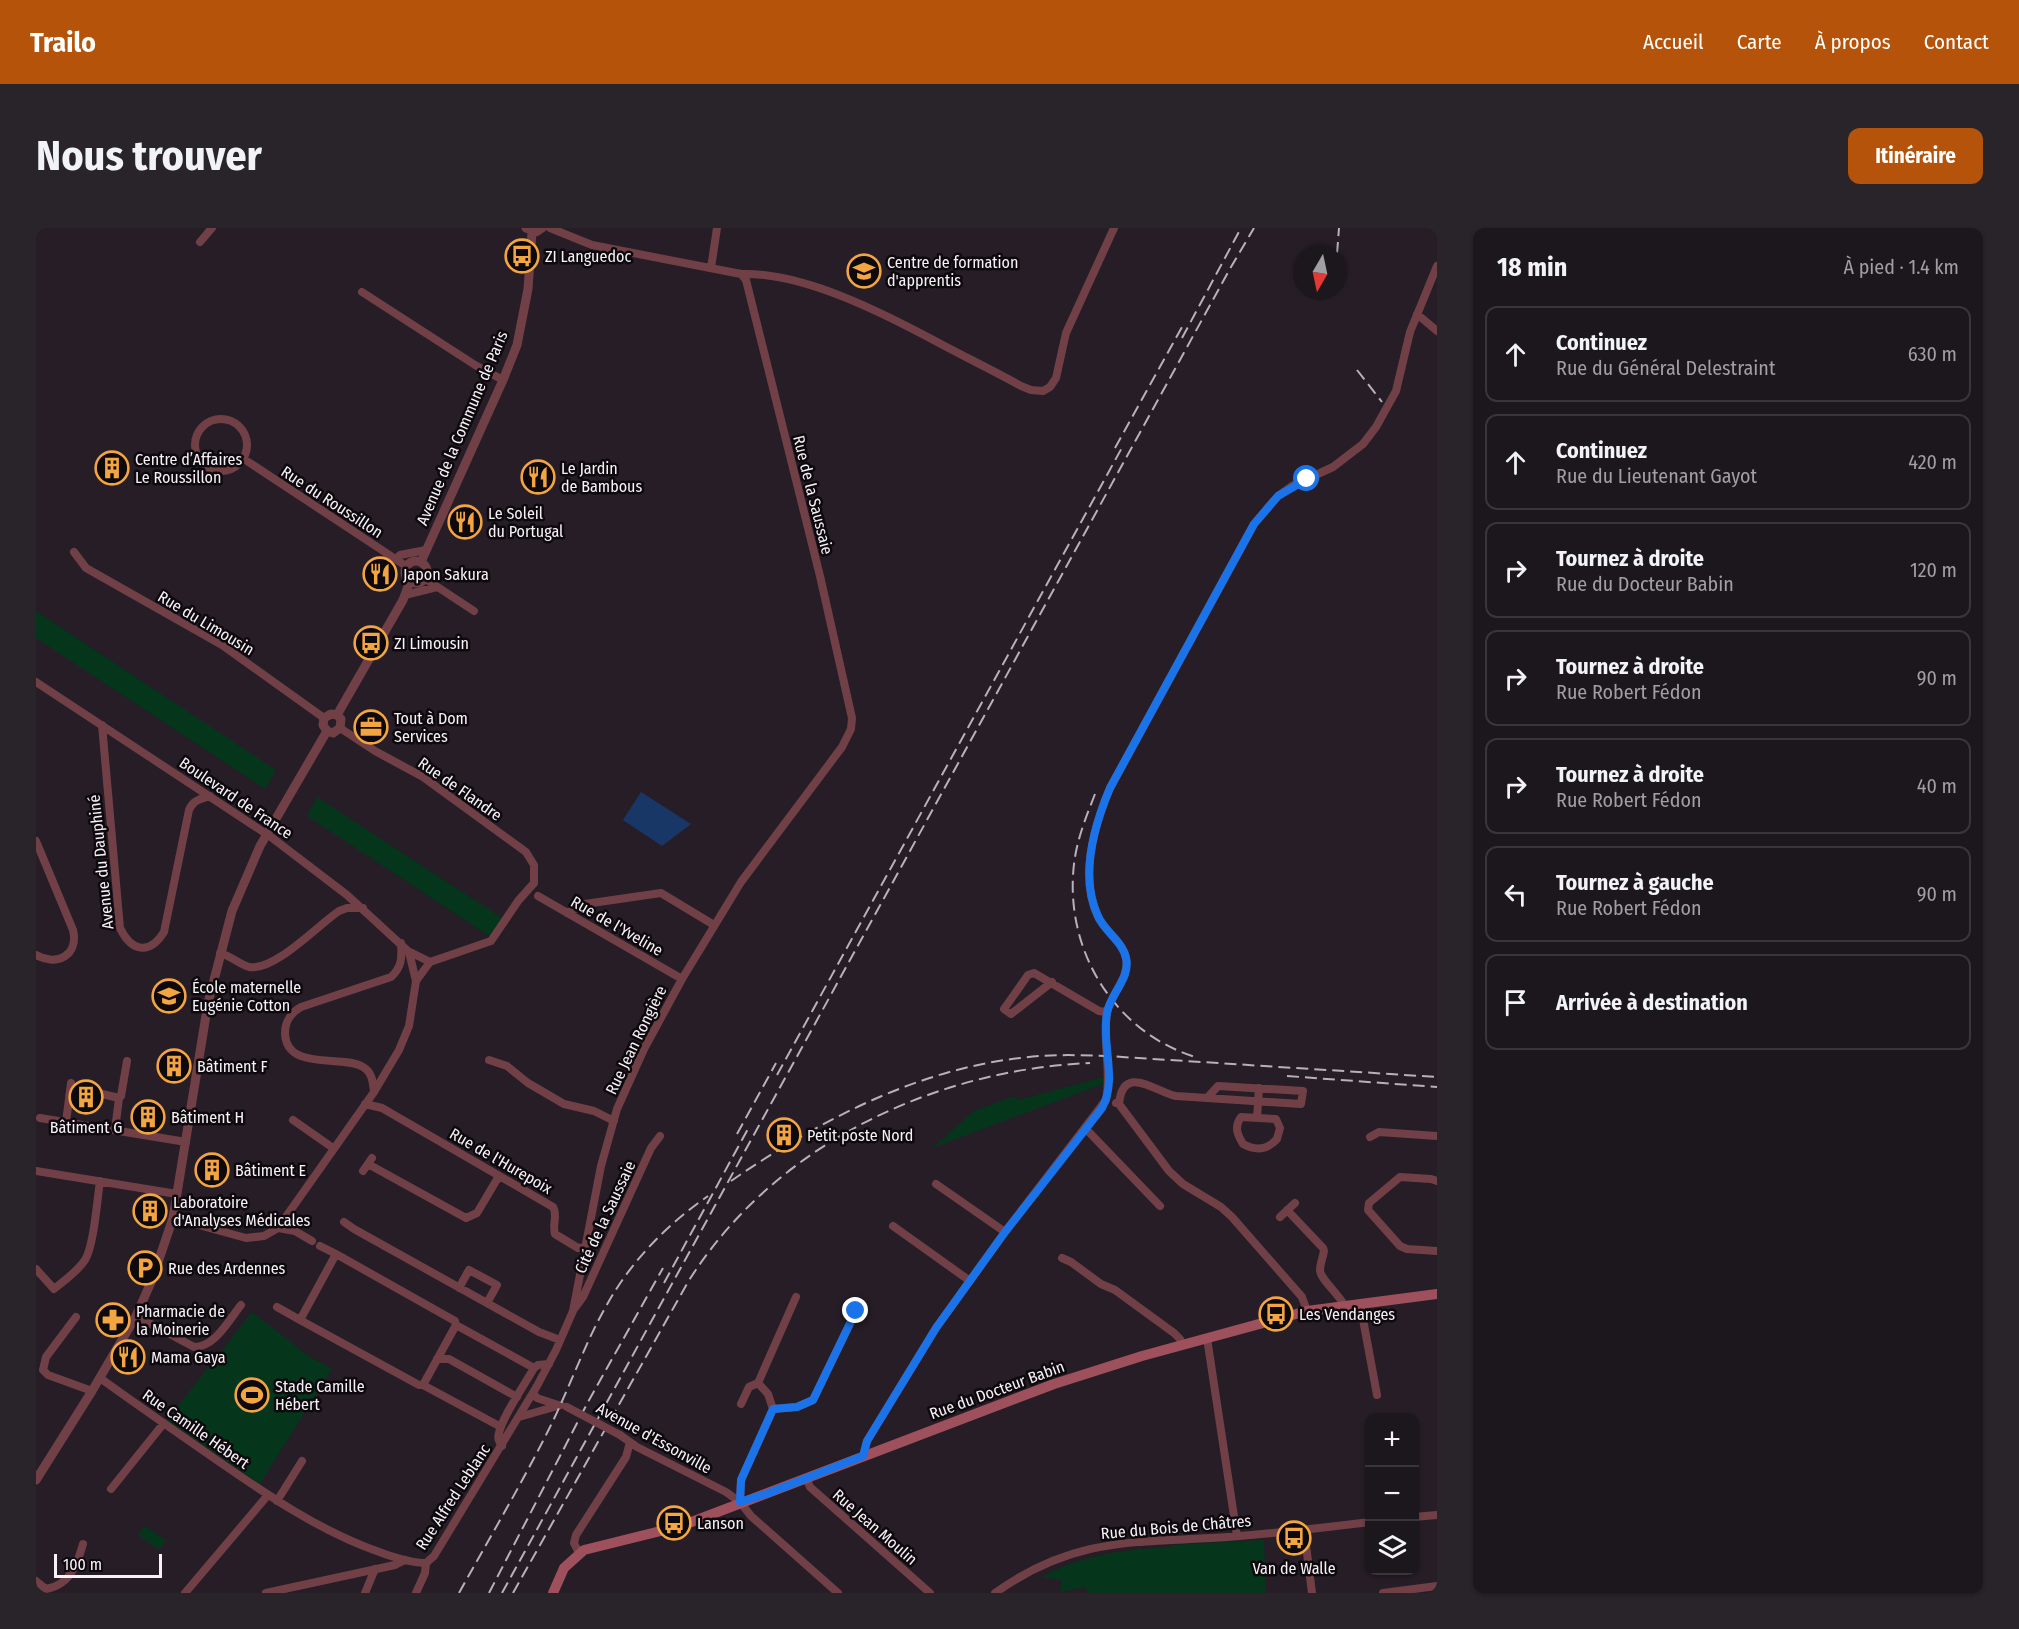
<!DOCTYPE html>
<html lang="fr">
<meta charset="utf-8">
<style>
:root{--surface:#1c161d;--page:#29232a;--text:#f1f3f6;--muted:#a09fa4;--line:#3a353b;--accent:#b45309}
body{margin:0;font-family:"Fira Sans Condensed",sans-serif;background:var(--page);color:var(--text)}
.controls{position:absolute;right:18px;bottom:18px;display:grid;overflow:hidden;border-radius:12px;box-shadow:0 2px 4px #0004}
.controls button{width:54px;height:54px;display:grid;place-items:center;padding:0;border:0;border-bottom:2px solid var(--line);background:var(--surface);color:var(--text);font:30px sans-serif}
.compass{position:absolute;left:1257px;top:18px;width:54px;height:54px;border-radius:50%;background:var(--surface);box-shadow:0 2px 4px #0004;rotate:189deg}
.scale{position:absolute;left:18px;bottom:15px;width:108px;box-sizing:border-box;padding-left:6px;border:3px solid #f7f1f8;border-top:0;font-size:16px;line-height:21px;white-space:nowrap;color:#f7f1f8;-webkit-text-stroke:4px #0d090d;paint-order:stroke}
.stop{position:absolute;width:18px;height:18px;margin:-14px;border:4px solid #1a73e8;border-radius:50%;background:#fff}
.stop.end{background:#1a73e8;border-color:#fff;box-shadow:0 2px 6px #0008}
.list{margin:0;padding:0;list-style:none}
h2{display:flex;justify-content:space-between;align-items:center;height:78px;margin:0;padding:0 24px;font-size:26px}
h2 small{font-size:20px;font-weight:400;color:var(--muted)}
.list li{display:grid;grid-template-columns:39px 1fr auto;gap:18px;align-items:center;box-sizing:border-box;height:96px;margin:0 12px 12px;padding:0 12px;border:2px solid var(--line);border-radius:12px}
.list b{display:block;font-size:22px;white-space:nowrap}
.list p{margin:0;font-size:20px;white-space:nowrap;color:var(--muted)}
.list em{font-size:20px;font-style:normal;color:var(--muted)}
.icon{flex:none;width:33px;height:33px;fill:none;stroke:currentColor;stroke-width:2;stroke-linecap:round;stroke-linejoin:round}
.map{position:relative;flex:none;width:1401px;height:1365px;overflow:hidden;border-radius:12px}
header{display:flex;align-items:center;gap:36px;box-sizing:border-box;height:84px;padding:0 30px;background:var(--accent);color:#fff}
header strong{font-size:28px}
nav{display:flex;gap:33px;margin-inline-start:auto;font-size:21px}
.intro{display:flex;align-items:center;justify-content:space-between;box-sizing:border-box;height:144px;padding:0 36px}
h1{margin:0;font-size:42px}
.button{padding:15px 27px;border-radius:12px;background:var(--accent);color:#fff;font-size:21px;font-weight:700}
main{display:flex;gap:36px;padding:0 36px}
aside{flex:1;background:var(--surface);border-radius:12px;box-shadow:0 2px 4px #0004}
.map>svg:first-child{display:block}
</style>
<header>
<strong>Trailo</strong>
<nav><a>Accueil</a><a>Carte</a><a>À propos</a><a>Contact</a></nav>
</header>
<div class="intro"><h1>Nous trouver</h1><a class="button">Itinéraire</a></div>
<main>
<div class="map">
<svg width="1401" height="1365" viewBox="0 0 1401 1365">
<rect width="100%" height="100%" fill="#261d27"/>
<path fill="#05361c" d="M0 383 240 542 229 561 0 410Z
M281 569 466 690 453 708 271 588Z
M1069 849 1070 855 896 920 938 883 979 868 982 872Z
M216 1084 274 1129 296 1141 224 1256 131 1192Z
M109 1298 130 1312 123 1322 102 1307Z
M1228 1312 1230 1365H1051L1050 1359 1024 1364 1026 1352 1005 1349C1049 1326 1085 1322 1134 1319L1136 1317Z"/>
<path fill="#183767" d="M605 564 655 596 626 618 587 592Z"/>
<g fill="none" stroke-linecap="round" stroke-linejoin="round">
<path stroke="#714047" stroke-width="8" d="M514 0 556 17 705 46C768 44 849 86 903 115 931 130 958 143 985 158L995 162 1007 163 1014 159 1020 150 1030 105 1078 0
M164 14 176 0
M675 40 681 0
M326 64 439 137 467 152
M1381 86 1401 103
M159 217a26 26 0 1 1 52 0a26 26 0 1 1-52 0Z
M208 231 370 338
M38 324 50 340 186 417 288 490
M360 331 364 327 390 322
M388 350 438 383
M369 367 401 359
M0 454 235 609 311 667 373 724 380 753 373 798 363 822 338 864 242 1000 228 1008 210 1010 137 990
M66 497 84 700C95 723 113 728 128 704L153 582C157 572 165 571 174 568
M304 500 339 523 387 549 490 624 498 637V655L482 673 455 713 394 734 380 753
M0 613 37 702C43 727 21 739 0 727
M502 668 646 751
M531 685 549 676 625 665 678 697
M374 724 394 734
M184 725C195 728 203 736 213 739 238 744 282 697 303 683L311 680H327
M1016 754 975 786 968 781 992 747 998 745 1063 783 1071 784
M453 832 471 838 492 855 528 876 558 883 578 893
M338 864C337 854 336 844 327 839 307 826 250 844 249 805 249 793 256 784 265 779L355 749C366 739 366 730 365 715
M66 866 83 870
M1080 875 1083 876 1133 943 1147 956 1185 979 1196 989 1266 1069 1271 1083
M329 876 346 880 517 979C522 987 516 996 519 1006L542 1020 549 1019
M1083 876C1087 834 1121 865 1140 868L1265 876 1267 863 1182 858 1172 869
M1205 889 1240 891 1244 900 1241 911C1231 922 1220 923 1207 916 1201 906 1198 899 1205 889Z
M4 890 150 914
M1221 890 1223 860
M257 892 297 920
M30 894 35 855
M1050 901 1124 978
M79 902 83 870 85 868 91 833
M1334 909 1343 904 1401 908
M332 936 430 990 441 985 463 948
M0 943 141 966
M327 943 336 930
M1401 953 1395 951 1364 949 1333 975 1332 982 1364 1018 1371 1021 1401 1023
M900 956 969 1004
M1251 982 1287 1020 1288 1023C1287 1029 1284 1036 1284 1042 1284 1051 1303 1066 1308 1077
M1244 989 1259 975
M308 994 318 1001 503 1104 524 1112
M857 998 934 1053
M242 1000 259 1003 276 1013
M284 1018 300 1026
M1026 1030 1035 1034 1065 1056 1079 1062 1138 1105 1144 1111 1147 1117
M0 1041 18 1061C29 1052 41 1044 49 1032 58 1017 61 973 64 953
M423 1060 433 1042 461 1057 451 1075
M1324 1075 1341 1167
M241 1079 264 1092
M539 1080 547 1069 615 920 624 908
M100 1088 158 1119C179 1119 193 1092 205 1077
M40 1089 10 1129 7 1142 12 1147 56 1163
M420 1097 387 1157H383L264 1092 300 1026 419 1093 420 1097 498 1140
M1171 1110 1201 1308
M401 1131H413L481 1169
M64 1150C100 1176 136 1201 172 1226 227 1264 282 1303 346 1325 360 1330 375 1335 390 1335
M387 1157 465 1199
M497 1165 501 1170 522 1177
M705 1176 713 1159 722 1155
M737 1181 761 1179 777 1172 820 1083
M483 1189 525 1177
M584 1207 601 1219 690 1264 704 1274 715 1288 802 1365
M466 1218C463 1214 461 1210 463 1205 466 1189 489 1156 498 1140L502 1137 513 1136
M827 1229 831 1213 900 1100 969 1004 1070 872C1076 844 1066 812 1071 785 1074 767 1094 750 1090 730 1087 714 1069 703 1062 689 1043 649 1058 598 1074 560L1218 296 1242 268 1256 258 1297 239 1327 216 1340 199 1360 163 1374 104 1401 38
M770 1250 774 1259 894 1365
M75 1261 128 1195
M241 1273 266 1233
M704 1274 705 1252 737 1181 732 1166 722 1155 760 1069
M1378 1289 1401 1287
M1268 1301 1276 1365
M543 1325 538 1315 540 1307 590 1229 594 1214
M0 1353 10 1361C34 1357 41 1337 47 1316
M149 1365 232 1267
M230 1365 359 1337 369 1332
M329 1365 339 1341
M380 1365 389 1345 390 1335 398 1328 501 1158 520 1122 537 1083 565 938 581 881 608 821 646 751 705 654 806 519 815 501 816 490 784 348 710 52 705 46
M959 1365C1039 1308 1099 1315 1192 1309 1239 1305 1286 1300 1334 1294
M1347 1365 1401 1358"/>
<path stroke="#714047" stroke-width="9" d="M490 0 500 4 506 0
M369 344a11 11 0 1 1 22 0a11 11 0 1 1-22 0Z
M385 334 467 152 481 117 492 61 496 4
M301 487 367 372 374 353
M291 503 297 505 304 500 305 491 301 487
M291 503 287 497 288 490 295 486 301 487
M0 1252 56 1163 100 1088 116 1052 137 990 172 775 196 683 224 618 291 503"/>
<path stroke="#9e505c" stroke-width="10" d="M517 1365 528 1340 548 1322 645 1298 1018 1156 1106 1128 1271 1083 1401 1066"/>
<path stroke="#b8b1b9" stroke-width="2" stroke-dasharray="12 6" stroke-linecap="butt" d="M1301 26 1303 0
M1146 110 1205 0
M1321 142 1346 174
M1079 220 1146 99
M1059 566C1050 589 1041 611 1038 636 1028 721 1077 803 1159 829
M741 847 1088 216
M1251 848 1401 859
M701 906 740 835
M695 953C781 894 879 842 984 830 1013 826 1042 827 1071 828L1401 849
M628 1055 713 899
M423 1365C453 1311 485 1257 513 1201 534 1159 549 1114 573 1073 598 1030 632 996 672 968
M453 1365 552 1174 627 1040
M466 1365 1195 39 1218 0
M477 1365 652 1054C737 918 896 842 1054 835"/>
<path stroke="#714047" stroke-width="8" d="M531 1179 584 1207"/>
</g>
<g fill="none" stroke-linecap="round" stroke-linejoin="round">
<path stroke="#1a73e8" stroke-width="8" d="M820 1083 777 1172 761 1179 737 1181 705 1252 704 1274 730 1266 827 1228 831 1213 900 1100 969 1004 1066 880C1082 851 1065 816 1071 785 1074 766 1095 750 1090 730 1087 714 1068 703 1062 688 1043 648 1058 598 1074 560L1218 296 1242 268 1271 251"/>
</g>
<defs>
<g id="bus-ring" transform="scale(1.725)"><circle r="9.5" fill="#0d090d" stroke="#f2a541" stroke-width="1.5"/><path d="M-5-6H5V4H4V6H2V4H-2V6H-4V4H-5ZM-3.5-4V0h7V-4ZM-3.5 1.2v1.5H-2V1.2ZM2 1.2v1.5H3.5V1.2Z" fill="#f2a541"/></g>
<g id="school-ring" transform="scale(1.725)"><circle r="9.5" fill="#0d090d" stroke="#f2a541" stroke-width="1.5"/><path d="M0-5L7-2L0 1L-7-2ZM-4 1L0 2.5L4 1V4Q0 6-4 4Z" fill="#f2a541"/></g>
<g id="building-ring" transform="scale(1.725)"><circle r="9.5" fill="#0d090d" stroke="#f2a541" stroke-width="1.5"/><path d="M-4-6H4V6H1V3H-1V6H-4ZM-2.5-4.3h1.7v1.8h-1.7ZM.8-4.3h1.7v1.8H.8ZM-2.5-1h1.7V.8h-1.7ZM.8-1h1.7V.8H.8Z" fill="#f2a541"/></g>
<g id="restaurant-ring" transform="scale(1.725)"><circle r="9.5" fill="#0d090d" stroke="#f2a541" stroke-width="1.5"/><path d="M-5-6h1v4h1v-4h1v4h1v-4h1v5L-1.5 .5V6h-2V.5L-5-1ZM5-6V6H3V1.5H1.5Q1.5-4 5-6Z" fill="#f2a541"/></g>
<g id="office-ring" transform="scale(1.725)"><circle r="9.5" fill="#0d090d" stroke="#f2a541" stroke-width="1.5"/><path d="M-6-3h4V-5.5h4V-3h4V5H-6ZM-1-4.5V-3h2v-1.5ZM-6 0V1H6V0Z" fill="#f2a541"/></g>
<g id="parking-ring" transform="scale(1.725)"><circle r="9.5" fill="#0d090d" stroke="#f2a541" stroke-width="1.5"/><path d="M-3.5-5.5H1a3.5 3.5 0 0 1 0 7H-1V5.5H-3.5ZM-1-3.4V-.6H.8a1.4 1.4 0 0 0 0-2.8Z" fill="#f2a541"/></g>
<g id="pharmacy-ring" transform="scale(1.725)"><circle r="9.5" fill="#0d090d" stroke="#f2a541" stroke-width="1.5"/><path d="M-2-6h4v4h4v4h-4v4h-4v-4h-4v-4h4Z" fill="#f2a541"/></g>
<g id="stadium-ring" transform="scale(1.725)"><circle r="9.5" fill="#0d090d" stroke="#f2a541" stroke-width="1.5"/><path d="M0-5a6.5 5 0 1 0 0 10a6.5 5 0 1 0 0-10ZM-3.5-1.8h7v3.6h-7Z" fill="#f2a541"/></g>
</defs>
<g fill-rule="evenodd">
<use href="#bus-ring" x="486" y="28"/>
<use href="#school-ring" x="828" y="43"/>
<use href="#building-ring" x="76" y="240"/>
<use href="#restaurant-ring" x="502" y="249"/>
<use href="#restaurant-ring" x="429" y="294"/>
<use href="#restaurant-ring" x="344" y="346"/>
<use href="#bus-ring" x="335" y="415"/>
<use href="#office-ring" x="335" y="499"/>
<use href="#school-ring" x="133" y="768"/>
<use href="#building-ring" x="138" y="838"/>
<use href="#building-ring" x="50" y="869"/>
<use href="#building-ring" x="112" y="889"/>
<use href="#building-ring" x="748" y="907"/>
<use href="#building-ring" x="176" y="942"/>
<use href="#building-ring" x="114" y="983"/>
<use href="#parking-ring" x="109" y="1040"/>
<use href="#bus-ring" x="1240" y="1086"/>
<use href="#pharmacy-ring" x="77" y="1092"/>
<use href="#restaurant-ring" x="92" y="1129"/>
<use href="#stadium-ring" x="216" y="1167"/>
<use href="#bus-ring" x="638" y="1295"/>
<use href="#bus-ring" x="1258" y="1310"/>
</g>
<g text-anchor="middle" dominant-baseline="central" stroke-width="5" stroke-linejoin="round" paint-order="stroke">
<g font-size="16" fill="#f7f1f8" stroke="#0d090d" text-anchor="start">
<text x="509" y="28">ZI Languedoc</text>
<text x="851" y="34">Centre de formation<tspan x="851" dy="18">d'apprentis</tspan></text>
<text x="99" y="231">Centre d’Affaires<tspan x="99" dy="18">Le Roussillon</tspan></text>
<text x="525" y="240">Le Jardin<tspan x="525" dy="18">de Bambous</tspan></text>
<text x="452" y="285">Le Soleil<tspan x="452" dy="18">du Portugal</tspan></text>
<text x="367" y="346">Japon Sakura</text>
<text x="358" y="415">ZI Limousin</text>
<text x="358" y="490">Tout à Dom<tspan x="358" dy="18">Services</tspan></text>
<text x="156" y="759">École maternelle<tspan x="156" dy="18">Eugénie Cotton</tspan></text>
<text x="161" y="838">Bâtiment F</text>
<text x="135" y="889">Bâtiment H</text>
<text x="50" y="899" text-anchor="middle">Bâtiment G</text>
<text x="771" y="907">Petit poste Nord</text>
<text x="199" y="942">Bâtiment E</text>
<text x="137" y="974">Laboratoire<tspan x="137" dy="18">d'Analyses Médicales</tspan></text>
<text x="132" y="1040">Rue des Ardennes</text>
<text x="100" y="1083">Pharmacie de<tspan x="100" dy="18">la Moinerie</tspan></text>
<text x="1263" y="1086">Les Vendanges</text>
<text x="115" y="1129">Mama Gaya</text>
<text x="239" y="1158">Stade Camille<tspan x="239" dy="18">Hébert</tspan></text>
<text x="661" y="1295">Lanson</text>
<text x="1258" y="1340" text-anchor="middle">Van de Walle</text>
</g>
<g font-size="16" fill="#f7f1f8" stroke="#0d090d">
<text transform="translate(426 200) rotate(-67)">Avenue de la Commune de Paris</text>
<text transform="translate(777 267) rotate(76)">Rue de la Saussaie</text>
<text transform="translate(296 274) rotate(33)">Rue du Roussillon</text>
<text transform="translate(170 395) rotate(31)">Rue du Limousin</text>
<text transform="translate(424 561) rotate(35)">Rue de Flandre</text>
<text transform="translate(200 570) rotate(34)">Boulevard de France</text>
<text transform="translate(65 634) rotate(-96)">Avenue du Dauphiné</text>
<text transform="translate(581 698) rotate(30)">Rue de l'Yveline</text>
<text transform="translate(600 812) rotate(-64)">Rue Jean Rongière</text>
<text transform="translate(465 933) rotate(30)">Rue de l'Hurepoix</text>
<text transform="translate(569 989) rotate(-65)">Cité de la Saussaie</text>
<text transform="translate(961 1162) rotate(-20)">Rue du Docteur Babin</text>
<text transform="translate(160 1201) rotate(35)">Rue Camille Hébert</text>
<text transform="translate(618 1210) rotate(29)">Avenue d'Essonville</text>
<text transform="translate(417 1269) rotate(-57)">Rue Alfred Leblanc</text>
<text transform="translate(839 1299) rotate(41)">Rue Jean Moulin</text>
<text transform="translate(1140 1299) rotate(-5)">Rue du Bois de Châtres</text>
</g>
</g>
</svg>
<div class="controls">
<button>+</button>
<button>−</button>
<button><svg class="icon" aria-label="layers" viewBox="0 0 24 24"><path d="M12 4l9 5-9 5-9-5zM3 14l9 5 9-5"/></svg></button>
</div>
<svg class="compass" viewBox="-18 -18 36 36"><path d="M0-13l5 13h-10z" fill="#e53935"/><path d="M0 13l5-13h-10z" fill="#a09fa4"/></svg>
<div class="scale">100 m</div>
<div class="stop" style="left:1271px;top:251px"></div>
<div class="stop end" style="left:820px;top:1083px"></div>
</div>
<aside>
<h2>18 min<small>À pied · 1.4 km</small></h2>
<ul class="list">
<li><svg class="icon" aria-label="ahead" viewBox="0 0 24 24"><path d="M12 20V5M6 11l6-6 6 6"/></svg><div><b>Continuez</b><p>Rue du Général Delestraint</p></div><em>630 m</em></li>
<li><svg class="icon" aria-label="ahead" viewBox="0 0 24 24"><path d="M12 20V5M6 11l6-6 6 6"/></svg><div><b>Continuez</b><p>Rue du Lieutenant Gayot</p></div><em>420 m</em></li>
<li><svg class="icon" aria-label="right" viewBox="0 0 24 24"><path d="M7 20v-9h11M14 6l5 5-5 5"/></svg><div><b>Tournez à droite</b><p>Rue du Docteur Babin</p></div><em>120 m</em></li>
<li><svg class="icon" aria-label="right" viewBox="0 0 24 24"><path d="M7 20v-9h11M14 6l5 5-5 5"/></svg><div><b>Tournez à droite</b><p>Rue Robert Fédon</p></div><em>90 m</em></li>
<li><svg class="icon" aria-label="right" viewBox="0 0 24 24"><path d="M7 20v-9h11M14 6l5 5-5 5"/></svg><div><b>Tournez à droite</b><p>Rue Robert Fédon</p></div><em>40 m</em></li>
<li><svg class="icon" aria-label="left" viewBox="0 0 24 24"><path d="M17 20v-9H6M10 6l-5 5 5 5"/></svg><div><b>Tournez à gauche</b><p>Rue Robert Fédon</p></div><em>90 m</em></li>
<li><svg class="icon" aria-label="arrive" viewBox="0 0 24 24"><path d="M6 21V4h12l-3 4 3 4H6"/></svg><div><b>Arrivée à destination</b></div></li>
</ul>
</aside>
</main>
